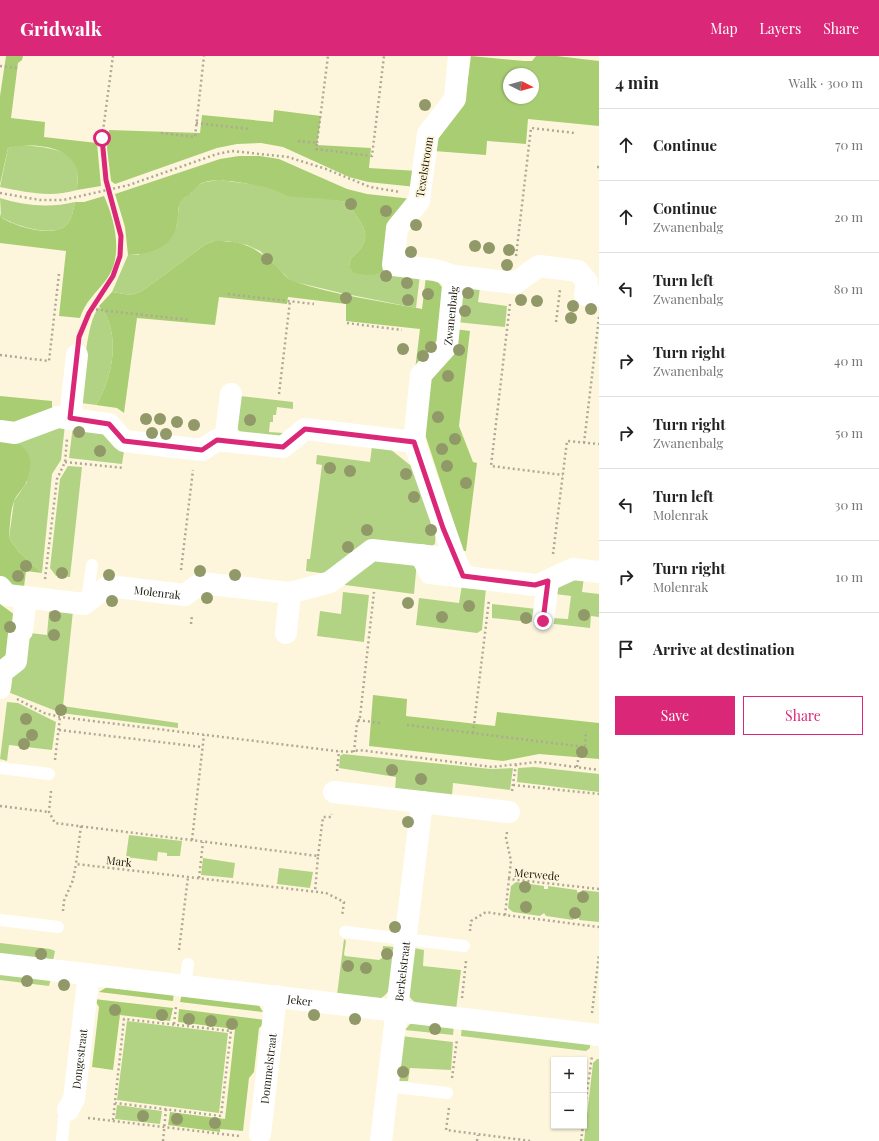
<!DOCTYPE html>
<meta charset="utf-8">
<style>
:root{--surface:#fff;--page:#f6f6f6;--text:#222;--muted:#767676;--line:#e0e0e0;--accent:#db2777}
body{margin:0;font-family:"Playfair Display",serif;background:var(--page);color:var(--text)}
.controls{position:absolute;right:12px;bottom:12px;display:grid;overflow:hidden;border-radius:0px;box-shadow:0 1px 3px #0004}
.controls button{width:36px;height:36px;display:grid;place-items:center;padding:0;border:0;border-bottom:1px solid var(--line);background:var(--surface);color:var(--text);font:20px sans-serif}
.compass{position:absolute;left:503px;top:12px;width:36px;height:36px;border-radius:50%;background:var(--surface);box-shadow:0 1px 3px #0004;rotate:96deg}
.stop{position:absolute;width:12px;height:12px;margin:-9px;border:3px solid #db2777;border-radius:50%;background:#fff}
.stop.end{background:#db2777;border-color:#fff;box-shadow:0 1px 4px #0008}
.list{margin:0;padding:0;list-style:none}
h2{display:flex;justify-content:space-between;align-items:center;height:52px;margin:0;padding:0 16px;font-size:17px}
h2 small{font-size:13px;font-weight:400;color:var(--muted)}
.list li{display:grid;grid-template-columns:26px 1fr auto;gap:12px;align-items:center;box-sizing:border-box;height:72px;padding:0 16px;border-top:1px solid var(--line)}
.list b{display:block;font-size:15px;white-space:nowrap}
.list p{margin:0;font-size:13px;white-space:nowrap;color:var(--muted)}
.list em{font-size:13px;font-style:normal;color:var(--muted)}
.actions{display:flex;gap:8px;padding:12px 16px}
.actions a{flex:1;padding:9px 0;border:1px solid var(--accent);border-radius:0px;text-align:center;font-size:14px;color:var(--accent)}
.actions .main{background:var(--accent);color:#fff}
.icon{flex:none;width:22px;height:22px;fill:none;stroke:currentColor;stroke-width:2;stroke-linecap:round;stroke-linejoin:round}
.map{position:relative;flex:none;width:599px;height:1085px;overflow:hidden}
header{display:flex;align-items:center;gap:24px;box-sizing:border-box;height:56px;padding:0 20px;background:var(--accent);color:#fff}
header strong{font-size:19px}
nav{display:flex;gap:22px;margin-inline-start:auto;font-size:14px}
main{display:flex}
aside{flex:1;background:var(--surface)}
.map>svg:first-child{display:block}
</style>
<header>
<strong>Gridwalk</strong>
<nav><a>Map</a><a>Layers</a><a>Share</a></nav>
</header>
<main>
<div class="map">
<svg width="599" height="1085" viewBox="0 0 599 1085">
<rect width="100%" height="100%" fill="#fef6dc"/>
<path fill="#b2d384" d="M21 89C39 91 75 91 78 115 78 121 77 128 77 134 50 142 26 136 0 131L8 92Z
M219 124 258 129 277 134 286 139 320 141 346 146C361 167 378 180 351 202L349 210 420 219 416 252 341 237 291 225 260 195 247 189 227 185H215L206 188 142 235 131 239 112 236 128 199H138L172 179 177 169 179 147 182 143 191 137 196 130 205 126Z
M0 142C25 150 50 152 75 146 73 155 72 165 64 171 50 181 13 169 1 161Z
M468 231 480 232 478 246 507 250 505 271 456 266 460 236Z
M99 251C103 255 108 261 109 267 118 293 110 326 96 349L81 347C84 323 85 268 99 251Z
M240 340 293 346V353L277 351 276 359H273V366H270L269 376 284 377 279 383 243 380 237 372Z
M65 369 61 404 52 418 42 517 18 495 9 482 14 445 27 426 14 384Z
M73 370 98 373 115 392 124 395 122 408 69 402Z
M372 390 390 393 415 413 436 474 435 488 427 493 368 486 328 518 306 515 307 503H310L322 409 316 408 317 399 370 406Z
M68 410 82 411 70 521 56 520 50 512 60 423Z
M380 500 417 505 414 538 345 529V525Z
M584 521 582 536 599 538V561L591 560 590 572 546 567 552 562 568 563 571 540 555 538 556 529Z
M462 529 486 532 482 574 477 577 416 569 419 542 459 547Z
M343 536 369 539 364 586 317 580 320 555 341 558Z
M492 548 537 553 541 567 492 562Z
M54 553 73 555 63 650 178 667V672L61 657 8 636 10 619 30 577 47 579 49 556Z
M7 646 18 647 56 666 52 694 9 689 7 705 0 703Z
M343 698 491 713 513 712 510 734 453 727 452 740 395 734 396 721 339 712 340 700Z
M534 711 599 718V736L517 726 518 712Z
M129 779 182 785 180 800H167V797L158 796 157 805 126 801Z
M203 802 235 807 233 822 201 819Z
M279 812 313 816 310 832 277 828Z
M516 826 544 830V833H548V830L577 834V836L582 837V834L599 836V866L579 864V861H574L573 864 546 860 544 857 540 860 513 856 508 852 511 830Z
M344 883 346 885 344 898 345 900 379 904 382 902 383 890 396 891C394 908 397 942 374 944 363 946 348 941 337 939Z
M0 887 50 893 55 895 53 905 0 898Z
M414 892 424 894 423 910 461 914 456 954C399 949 404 945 414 892Z
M0 915 51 922 49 930 0 924Z
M127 965 228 977 219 1057 117 1044Z
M419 965 454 969 453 979 405 974 410 968Z
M462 970 590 986V992L586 995 461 980Z
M401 980 453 986 451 1014 410 1012 408 1025H397Z
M597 1003H599V1085H584L593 1007Z
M117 1049 162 1055 160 1068 115 1063Z"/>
<path fill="#a9cd73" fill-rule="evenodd" d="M6 0H23L22 4 18 7 11 62 45 66 44 81 97 87 101 130 77 134C77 128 79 118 77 113 68 88 29 87 8 92L0 128V40Z
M471 0 524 5H532L536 0H557L599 5V70L528 63 526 88 487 85 486 99 434 95 436 80 465 45ZM509 18H533V42H509Z
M274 54 321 60 317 89 371 92 369 112 418 115 416 131 368 126 349 121 283 91 261 87 237 88 217 92 115 128 111 125 107 92 109 74 200 77 202 59 273 66Z
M239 100H260L279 103 347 133 367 138 412 143 385 214C375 221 366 219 354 217L349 210 351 202C378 180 361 167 346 146 326 142 307 142 288 140 283 139 279 135 274 134 259 129 220 121 205 126 198 128 196 132 191 137 188 141 182 141 180 147 177 153 179 161 177 168 172 193 150 198 128 199L125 171 115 138 220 103Z
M104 140C115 164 124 201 106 224 96 237 85 246 80 262L59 260 66 195 0 187V157L1 161C13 170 50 181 64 171 72 165 73 155 75 146H84Z
M215 185C245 185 255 191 277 211 282 216 287 223 293 225 335 239 379 245 422 253L426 220 434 221 445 235 439 289 415 314 420 273 346 265V248L288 241 287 248 219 241 215 269 137 262 124 357 117 352 96 349C110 326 118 293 109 267 108 261 103 255 99 250L112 236 131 239 142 235 206 188Z
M455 273 470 275 459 370 473 406 477 407 466 495H463L422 369 427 324Z
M0 340 52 345V352L20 366H0Z
M0 383C26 386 36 398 27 424 25 432 17 437 14 445 10 456 10 470 9 482L18 495 42 517 26 515 24 531 14 530 0 520Z
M0 548 15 559 10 600 0 607Z
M373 639 407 643 406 660 495 670 497 656 599 667V703L539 698 503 705 369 690Z
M107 931 174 936 173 945 99 936Z
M182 937 258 948 263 956 180 946Z
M94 943 173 952 170 965 120 959 113 1014 92 1011 99 951Z
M179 953 265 964 264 968 259 972 254 1016 249 1022 243 1075 220 1073V1076L168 1069 170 1056 225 1063 235 973 178 966Z"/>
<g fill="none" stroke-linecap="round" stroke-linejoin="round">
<path stroke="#afa994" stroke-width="2.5" stroke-dasharray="2 3" stroke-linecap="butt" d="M0 10 17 12
M196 67 249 73
M161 77 195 81 204 0
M298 85 317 87 316 93 372 100 384 0
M317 87 328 0
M597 111H599
M0 137 40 144H63L129 129 217 98 232 95 288 101 326 113 370 131 400 136
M516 200 531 72 575 77
M228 238 314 248
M510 248 491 410 563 419
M91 253 189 264
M556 266 560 234
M347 267 402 274
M80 278C89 250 113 230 120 202 126 176 112 150 106 124 103 110 103 96 102 82L113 0
M0 299 49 305 59 218
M279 338 290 245
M584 387 599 261
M65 406 124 412
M553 498 567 385 599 388
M181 514 193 414
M45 523 57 423 65 406 67 383
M191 568 192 559
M17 643 44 657 60 661 336 695 350 696 359 694 492 711 537 706 599 714
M358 664 380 667
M407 669 585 691 586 675
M59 674 202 691
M473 677 489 544
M354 696 357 667 360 661 374 536
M55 704 60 661
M577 711 580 691
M337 715 339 695
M513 729 599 738
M51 735 49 756 55 767 318 800 315 836
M512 735 516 708
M0 750 49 756
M81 770 76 808 326 837 344 846 342 860
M507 776 506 782 511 805 509 823
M192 784 204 679
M318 800 323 761H331L332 758
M199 822 203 786
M599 833 509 823 505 859 599 871
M63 855 64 845 73 824 76 808
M470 875 471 865 486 856 505 859
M179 894 188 821
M462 942 466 905
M592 957 599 898
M174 968 176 951
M452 1022 457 983
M449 1052 446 1074 531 1085
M584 1058 592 1000
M88 1062 239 1080
M113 1064 124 963 231 975 221 1060 115 1047
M163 1085 166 1053
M477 1085 478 1079
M581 1085 583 1070"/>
<path stroke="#fff" stroke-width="12" d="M87 546 92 509
M0 712 49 718
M0 864 58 871
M345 876 464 890
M185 930 188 908
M387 1030 447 1037
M62 1085 64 1062 68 1054"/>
<g stroke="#fff" stroke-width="22">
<path d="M459 0 455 43 428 78 419 145 397 172 393 209 435 214 454 220 515 227 539 210 578 215 587 226 585 239 599 240"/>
<path id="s1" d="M70 363 109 368 124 385 202 394 217 384 283 391 305 373 414 386 421 319 447 290 454 220"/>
<path d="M0 375 15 377 58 361 70 363 77 299"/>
<path d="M225 385 231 338"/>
<path d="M414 386 455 503"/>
<path d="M421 499 430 517 535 529H538L573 513 599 516"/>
<path id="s2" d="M0 531 7 539 84 548 108 530 185 539 201 527 290 537 330 526 372 494 455 503 463 520"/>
<path d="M543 565 548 525"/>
<path d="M286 577 290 537"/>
<path d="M0 632 2 616 16 605 19 578 22 575 26 542"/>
<path d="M334 736 509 756"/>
<path id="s3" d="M0 908 599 979"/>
<path id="s4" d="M68 1054 74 1043 89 918"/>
<path id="s5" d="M260 1078 276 940"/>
<path id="s6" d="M381 1085 422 746"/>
</g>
</g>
<g fill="#919969">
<circle cx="425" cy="49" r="6"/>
<circle cx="351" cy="148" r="6"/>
<circle cx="386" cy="155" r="6"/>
<circle cx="416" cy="169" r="6"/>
<circle cx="475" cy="190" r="6"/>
<circle cx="489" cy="192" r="6"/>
<circle cx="509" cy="194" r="6"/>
<circle cx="411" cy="196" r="6"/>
<circle cx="267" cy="203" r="6"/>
<circle cx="507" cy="209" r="6"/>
<circle cx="386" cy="220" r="6"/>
<circle cx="407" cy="227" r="6"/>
<circle cx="468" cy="237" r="6"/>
<circle cx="428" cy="238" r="6"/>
<circle cx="346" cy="242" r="6"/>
<circle cx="408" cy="244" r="6"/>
<circle cx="521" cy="244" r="6"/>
<circle cx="537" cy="245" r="6"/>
<circle cx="573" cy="250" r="6"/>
<circle cx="591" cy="253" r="6"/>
<circle cx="465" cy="255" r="6"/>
<circle cx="571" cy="262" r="6"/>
<circle cx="431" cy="291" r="6"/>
<circle cx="403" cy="293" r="6"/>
<circle cx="459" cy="294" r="6"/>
<circle cx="423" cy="300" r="6"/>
<circle cx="448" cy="320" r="6"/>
<circle cx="438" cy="361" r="6"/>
<circle cx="146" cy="363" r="6"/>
<circle cx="160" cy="363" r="6"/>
<circle cx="250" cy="364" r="6"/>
<circle cx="177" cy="366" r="6"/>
<circle cx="194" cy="369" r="6"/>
<circle cx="79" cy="376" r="6"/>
<circle cx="152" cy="377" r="6"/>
<circle cx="166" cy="378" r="6"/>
<circle cx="455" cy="383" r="6"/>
<circle cx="442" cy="393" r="6"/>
<circle cx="100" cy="395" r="6"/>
<circle cx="447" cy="410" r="6"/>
<circle cx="330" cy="412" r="6"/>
<circle cx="350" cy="415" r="6"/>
<circle cx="406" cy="418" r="6"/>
<circle cx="466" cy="427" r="6"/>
<circle cx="414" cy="441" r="6"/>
<circle cx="367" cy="474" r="6"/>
<circle cx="431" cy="474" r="6"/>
<circle cx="348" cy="491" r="6"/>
<circle cx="26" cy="510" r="6"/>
<circle cx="200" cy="515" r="6"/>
<circle cx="62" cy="517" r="6"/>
<circle cx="109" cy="519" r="6"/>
<circle cx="235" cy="519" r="6"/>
<circle cx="18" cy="520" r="6"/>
<circle cx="207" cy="542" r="6"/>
<circle cx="112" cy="545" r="6"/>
<circle cx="408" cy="547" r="6"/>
<circle cx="469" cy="550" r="6"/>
<circle cx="584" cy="559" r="6"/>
<circle cx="55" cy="560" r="6"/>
<circle cx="442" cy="561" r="6"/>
<circle cx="526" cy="562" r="6"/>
<circle cx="10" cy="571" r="6"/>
<circle cx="54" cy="579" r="6"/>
<circle cx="61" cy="654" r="6"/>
<circle cx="26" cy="663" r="6"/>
<circle cx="32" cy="679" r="6"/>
<circle cx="24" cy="688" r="6"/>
<circle cx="582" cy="696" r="6"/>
<circle cx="392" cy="714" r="6"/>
<circle cx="421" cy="723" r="6"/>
<circle cx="408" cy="766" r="6"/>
<circle cx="525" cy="831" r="6"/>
<circle cx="583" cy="841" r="6"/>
<circle cx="526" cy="851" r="6"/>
<circle cx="575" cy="857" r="6"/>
<circle cx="395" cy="871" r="6"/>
<circle cx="41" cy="898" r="6"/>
<circle cx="387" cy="898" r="6"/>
<circle cx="348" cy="910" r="6"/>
<circle cx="366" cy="912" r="6"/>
<circle cx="27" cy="925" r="6"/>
<circle cx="64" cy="929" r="6"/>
<circle cx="115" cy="954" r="6"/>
<circle cx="162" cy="959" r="6"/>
<circle cx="314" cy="959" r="6"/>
<circle cx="189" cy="963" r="6"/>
<circle cx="355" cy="963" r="6"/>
<circle cx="211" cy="965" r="6"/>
<circle cx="232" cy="968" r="6"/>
<circle cx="435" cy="973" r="6"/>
<circle cx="403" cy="1016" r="6"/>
<circle cx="143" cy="1060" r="6"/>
<circle cx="177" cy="1063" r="6"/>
<circle cx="215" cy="1067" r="6"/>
</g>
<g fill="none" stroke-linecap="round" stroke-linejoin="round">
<path stroke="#db2777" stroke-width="5" d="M102 82 106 124 121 180 120 200 113 220 89 257 79 281 70 362 109 368 124 385 202 394 217 384 283 391 305 373 414 386 443 472 463 520 535 529 548 525 543 565"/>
</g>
<g text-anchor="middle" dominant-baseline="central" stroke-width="3.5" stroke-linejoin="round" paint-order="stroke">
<g font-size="11" fill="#1c180c" stroke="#fef6dc">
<text transform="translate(424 111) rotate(-81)">Texelstroom</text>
<text stroke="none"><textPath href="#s1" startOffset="500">Zwanenbalg</textPath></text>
<text stroke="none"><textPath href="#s2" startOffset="168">Molenrak</textPath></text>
<text transform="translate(119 805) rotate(7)">Mark</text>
<text transform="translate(537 818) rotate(5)">Merwede</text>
<text stroke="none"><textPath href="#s6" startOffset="171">Berkelstraat</textPath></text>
<text stroke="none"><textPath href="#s3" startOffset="302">Jeker</textPath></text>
<text stroke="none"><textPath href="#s4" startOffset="53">Dongestraat</textPath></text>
<text stroke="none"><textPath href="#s5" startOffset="66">Dommelstraat</textPath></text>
</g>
</g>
</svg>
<div class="controls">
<button>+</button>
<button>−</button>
</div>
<svg class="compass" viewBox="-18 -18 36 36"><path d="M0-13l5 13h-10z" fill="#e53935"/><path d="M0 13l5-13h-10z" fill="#767676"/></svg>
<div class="stop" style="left:102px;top:82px"></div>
<div class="stop end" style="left:543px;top:565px"></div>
</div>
<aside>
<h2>4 min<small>Walk · 300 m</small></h2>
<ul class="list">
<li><svg class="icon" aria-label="ahead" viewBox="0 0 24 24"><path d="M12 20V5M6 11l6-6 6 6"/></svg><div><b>Continue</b></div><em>70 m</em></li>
<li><svg class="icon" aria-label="ahead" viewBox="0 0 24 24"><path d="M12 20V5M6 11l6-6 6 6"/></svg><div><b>Continue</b><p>Zwanenbalg</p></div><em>20 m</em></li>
<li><svg class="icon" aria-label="left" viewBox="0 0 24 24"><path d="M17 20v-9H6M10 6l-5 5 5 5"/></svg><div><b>Turn left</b><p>Zwanenbalg</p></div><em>80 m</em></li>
<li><svg class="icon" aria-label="right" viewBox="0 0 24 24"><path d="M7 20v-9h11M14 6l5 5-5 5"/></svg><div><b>Turn right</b><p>Zwanenbalg</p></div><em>40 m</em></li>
<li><svg class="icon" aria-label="right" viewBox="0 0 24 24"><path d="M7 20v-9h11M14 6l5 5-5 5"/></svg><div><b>Turn right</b><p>Zwanenbalg</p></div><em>50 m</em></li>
<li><svg class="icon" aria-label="left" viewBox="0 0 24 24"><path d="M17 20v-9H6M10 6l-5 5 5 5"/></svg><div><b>Turn left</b><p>Molenrak</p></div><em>30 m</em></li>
<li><svg class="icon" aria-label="right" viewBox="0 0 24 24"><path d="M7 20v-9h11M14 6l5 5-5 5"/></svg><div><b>Turn right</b><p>Molenrak</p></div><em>10 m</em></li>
<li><svg class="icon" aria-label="arrive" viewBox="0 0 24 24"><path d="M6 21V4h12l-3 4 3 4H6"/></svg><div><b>Arrive at destination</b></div></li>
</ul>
<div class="actions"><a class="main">Save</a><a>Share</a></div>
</aside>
</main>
